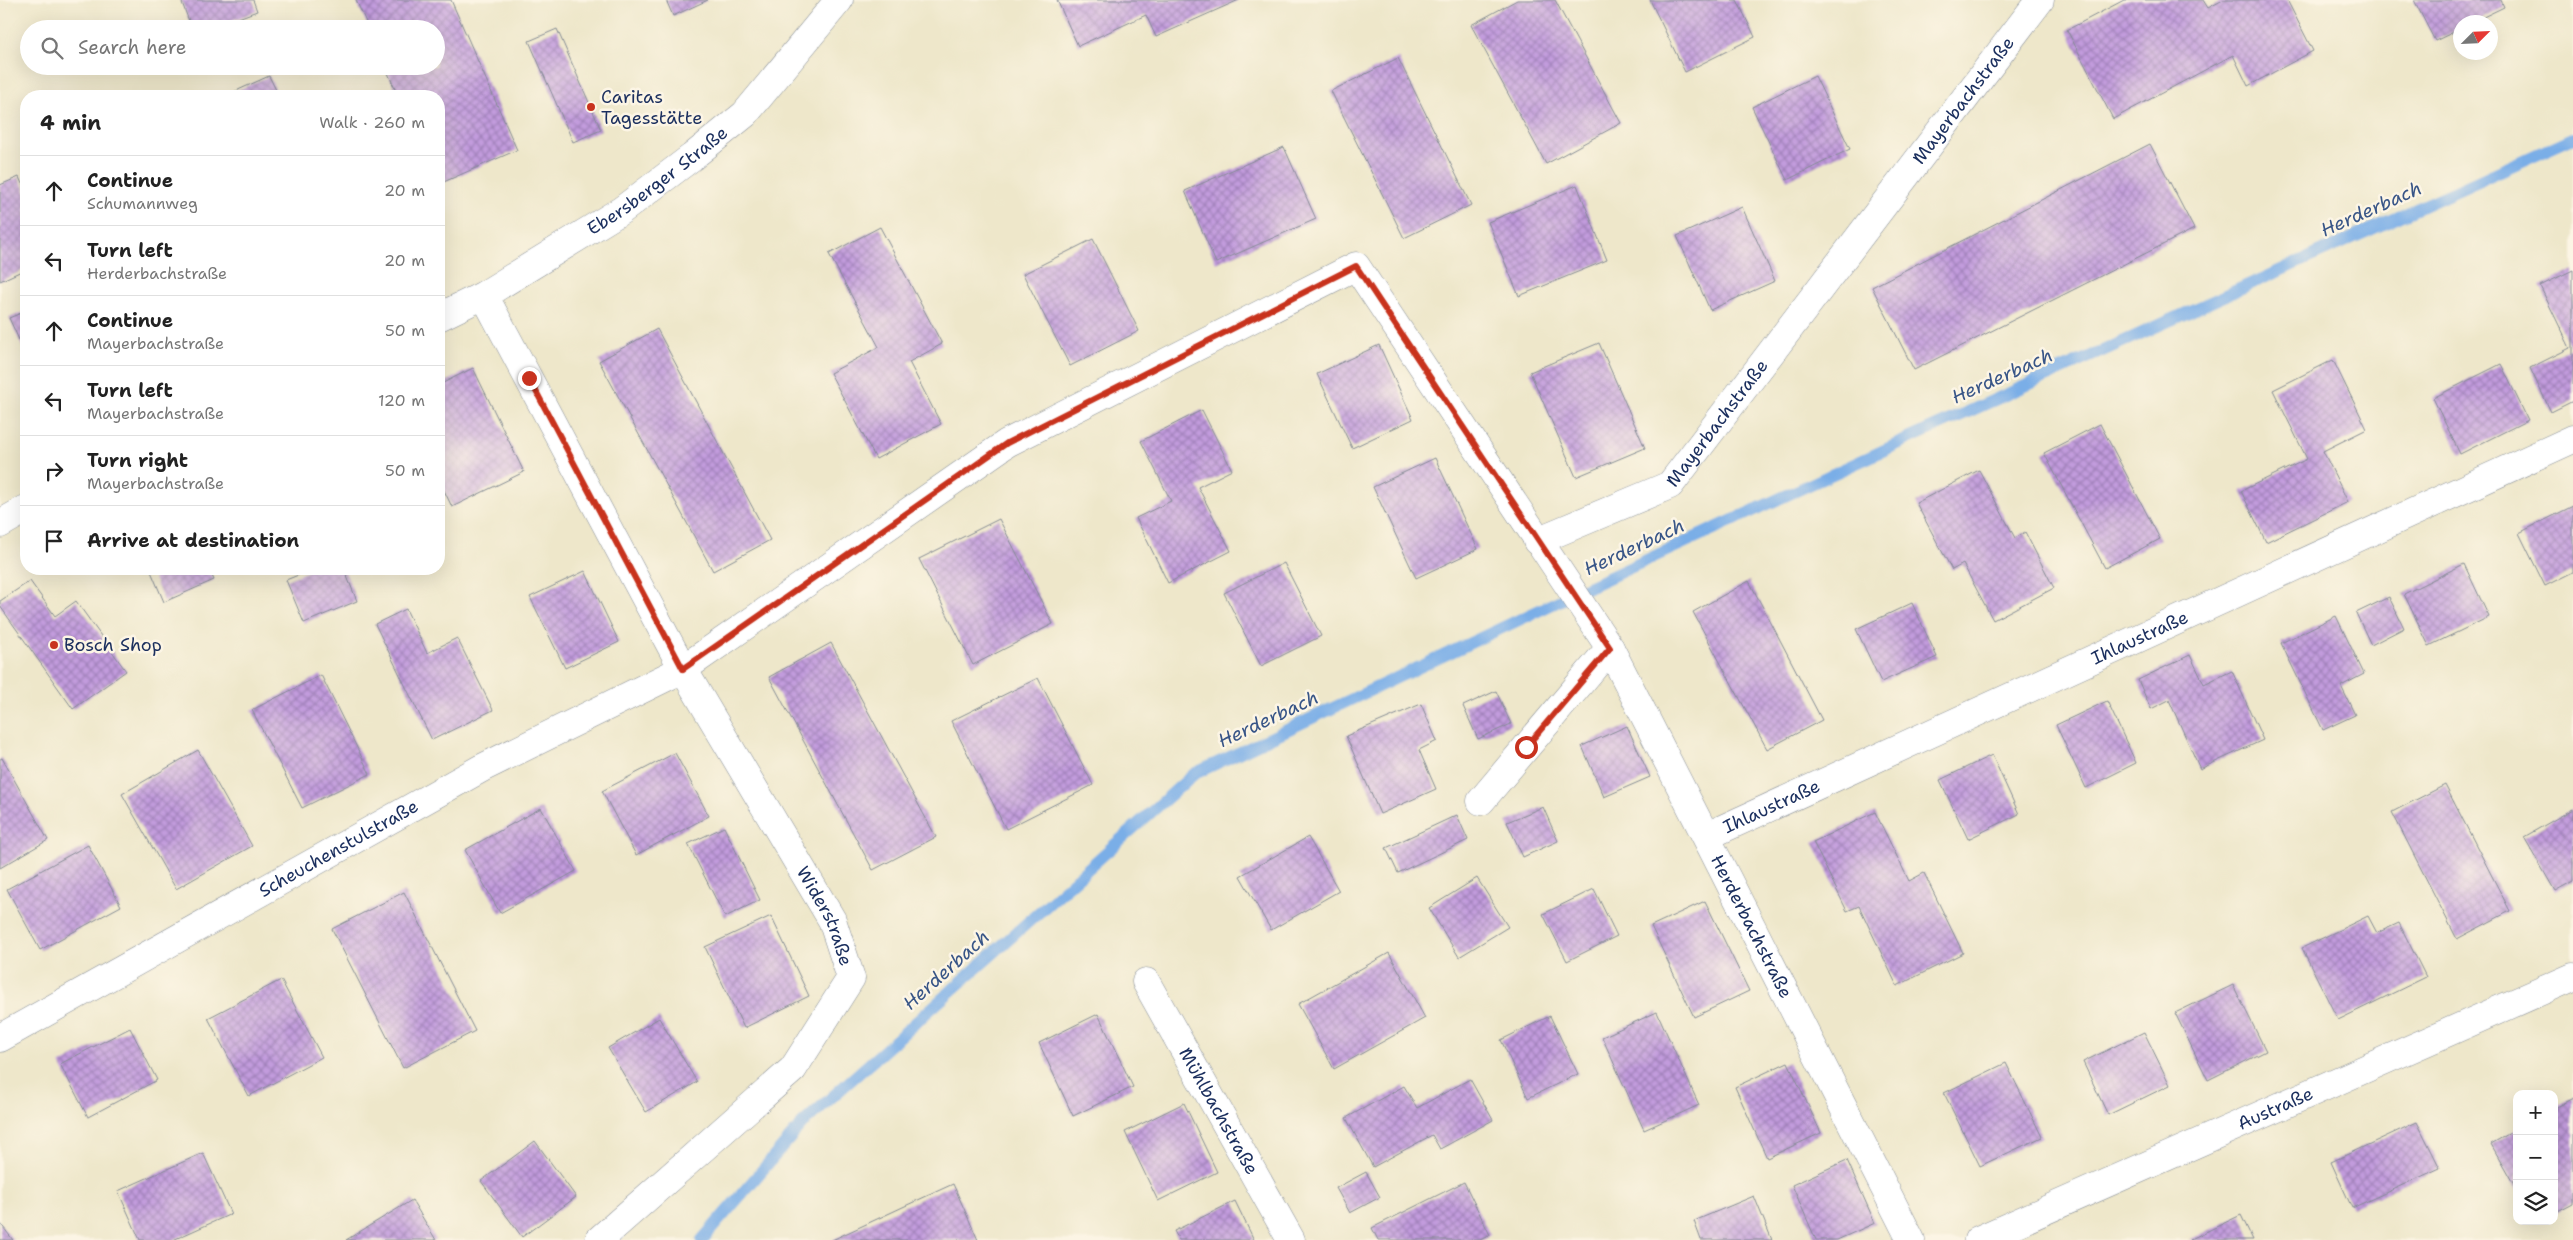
<!DOCTYPE html>
<meta charset="utf-8">
<style>
:root{--surface:#fff;--page:#f2f2f2;--text:#222;--muted:#767676;--line:#e0e0e0}
body{margin:0;font-family:"Shantell Sans",sans-serif;background:var(--page);color:var(--text)}
.controls{position:absolute;right:15px;bottom:15px;display:grid;overflow:hidden;border-radius:10px;box-shadow:0 5px 20px #0002}
.controls button{width:45px;height:45px;display:grid;place-items:center;padding:0;border:0;border-bottom:1px solid var(--line);background:var(--surface);color:var(--text);font:25px sans-serif}
.compass{position:absolute;left:2453px;top:15px;width:45px;height:45px;border-radius:50%;background:var(--surface);box-shadow:0 5px 20px #0002;rotate:66deg}
.stop{position:absolute;width:15px;height:15px;margin:-11px;border:4px solid #c8321e;border-radius:50%;background:#fff}
.stop.end{background:#c8321e;border-color:#fff;box-shadow:0 1px 5px #0008}
.list{margin:0;padding:0;list-style:none}
h2{display:flex;justify-content:space-between;align-items:center;height:65px;margin:0;padding:0 20px;font-size:21px}
h2 small{font-size:16px;font-weight:400;color:var(--muted)}
.list li{display:grid;grid-template-columns:32px 1fr auto;gap:15px;align-items:center;box-sizing:border-box;height:70px;padding:0 20px;border-top:1px solid var(--line)}
.list b{display:block;font-size:19px;white-space:nowrap}
.list p{margin:0;font-size:16px;white-space:nowrap;color:var(--muted)}
.list em{font-size:16px;font-style:normal;color:var(--muted)}
.icon{flex:none;width:28px;height:28px;fill:none;stroke:currentColor;stroke-width:2;stroke-linecap:round;stroke-linejoin:round}
.map{position:relative;flex:none;width:2573px;height:1240px;overflow:hidden}
.search{position:absolute;background:var(--surface);box-shadow:0 5px 20px #0002;left:20px;top:20px;width:425px;height:55px;display:flex;align-items:center;gap:12px;box-sizing:border-box;padding:0 18px;border-radius:28px;color:var(--muted);font-size:19px}
.panel{position:absolute;background:var(--surface);box-shadow:0 5px 20px #0002;left:20px;top:90px;width:425px;height:485px;border-radius:20px}
.map>svg:first-child{display:block}
</style>
<div class="map">
<svg width="2573" height="1240" viewBox="0 0 2573 1240">
<defs>
<pattern id="building-cross-hatch" width="8" height="8" patternUnits="userSpaceOnUse" patternTransform="scale(1.25)"><rect width="8" height="8" fill="#c29bdd"/><path d="M0 0l8 8M0 8l8-8" fill="none" stroke="#9d7fb6"/></pattern>
</defs>
<rect width="100%" height="100%" fill="#fcf5e5"/>
<filter id="ink" filterUnits="userSpaceOnUse"><feTurbulence type="fractalNoise" baseFrequency=".02" numOctaves="2"/><feDisplacementMap in="SourceGraphic" scale="10" xChannelSelector="R" yChannelSelector="G"/><feConvolveMatrix kernelMatrix="1 2 1 2 8 2 1 2 1" color-interpolation-filters="sRGB"/></filter>
<filter id="wash" filterUnits="userSpaceOnUse"><feTurbulence type="fractalNoise" baseFrequency=".0096" numOctaves="4" result="noise"/><feDisplacementMap in="SourceGraphic" scale="20" xChannelSelector="R" yChannelSelector="G"/><feGaussianBlur stdDeviation="1.12" result="paint"/><feColorMatrix in="noise" values="0 0 0 0 0 0 0 0 0 0 0 0 0 0 0 0 0 1.4 0 .05"/><feComposite in="paint" operator="in"/></filter>
<g filter="url(#wash)">
<rect width="100%" height="100%" fill="#eee7ca"/>
<g fill="none" stroke-linecap="round" stroke-linejoin="round">
<path stroke="#7aaee7" stroke-width="12" d="M702 1240 803 1123 1194 774 1584 589 1917 435 2573 138"/>
</g>
<g id="blocks">
<path fill="url(#building-cross-hatch)" d="M181 0H253L257 11 209 29H192Z
M356 0H451L517 150 439 184V96H398L385 66H436V29H369Z
M666 0H708L673 16Z
M1057 0H1239L1156 37 1146 15 1078 46Z
M1517 0H1555L1621 123 1546 164 1471 25Z
M1650 0H1737L1755 37 1685 72Z
M2124 0H2203L2208 8 2223 0H2287L2313 51 2248 86 2233 55 2113 119 2067 30Z
M2414 0H2501L2504 7 2473 22H2460V29L2435 41Z
M557 29 601 130 573 142 529 41Z
M1398 58 1471 205 1404 238 1331 91Z
M269 76 279 96H225Z
M1815 76 1850 149 1787 180 1752 107Z
M2150 144 2194 229 1914 370 1872 287Z
M1284 147 1316 219 1216 263 1185 191Z
M19 177 26 193V269L0 281V185Z
M1577 185 1607 260 1519 296 1488 222Z
M1742 207 1775 281 1710 310 1677 236Z
M880 227 942 344 909 362 941 424 876 459 830 373 879 347 829 254Z
M1093 239 1139 331 1070 366 1023 274Z
M2573 270V401L2551 412 2530 368 2570 348 2540 286Z
M26 311V355L9 318Z
M657 329 770 540 713 571 599 361Z
M1599 343 1645 448 1576 477 1530 372Z
M1379 345 1413 419 1352 448 1317 374Z
M2333 360 2367 429 2323 451 2348 502 2266 542 2241 491 2307 459 2273 390Z
M2501 364 2528 420 2460 454 2433 398Z
M473 368 524 472 452 507 439 480V385Z
M1202 410 1232 470 1198 487 1231 551 1168 583 1136 518 1171 501 1141 441Z
M2100 424 2160 539 2105 568 2044 453Z
M1435 458 1478 549 1416 578 1373 487Z
M1979 470 2015 538 2025 532 2054 588 1993 620 1963 564 1952 570 1916 503Z
M2573 506V572L2545 586 2519 533Z
M999 519 1053 624 973 665 919 559Z
M1284 563 1321 636 1261 666 1224 593Z
M2464 564 2489 617 2429 646 2404 594Z
M150 569H209L214 580 164 602Z
M313 569H344L357 601 304 623 286 580Z
M585 571 619 642 565 668 530 597Z
M30 581 55 616 76 601 126 671 73 709 0 606V601Z
M1749 581 1822 720 1767 749 1693 612Z
M2389 597 2404 628 2371 645 2356 613Z
M1912 603 1937 657 1881 682 1856 629Z
M406 609 427 653 457 638 493 710 432 740 375 624Z
M2336 616 2364 674 2341 686 2355 715 2323 730 2281 643Z
M831 643 936 837 873 870 769 677Z
M2190 655 2204 684 2232 671 2263 740 2200 769 2169 700 2151 709 2138 680Z
M321 675 370 774 302 808 252 710Z
M1038 678 1093 785 1006 829 951 721Z
M1496 691 1511 724 1478 739 1463 706Z
M2107 701 2136 763 2086 788 2056 725Z
M1421 704 1437 741 1419 750 1436 789 1380 814 1346 736Z
M1627 726 1650 777 1604 797 1582 746Z
M198 750 252 846 176 889 122 794Z
M675 753 709 816 636 855 602 791Z
M1992 755 2019 814 1968 839 1940 780Z
M2 758 48 840 0 868V759Z
M2445 785 2510 911 2457 939 2392 812Z
M1543 807 1558 841 1523 857 1507 822Z
M541 808 576 871 500 913 465 850Z
M2573 809V881L2555 891 2524 837Z
M1875 812 1909 881 1924 873 1963 953 1897 986 1859 906 1847 911 1813 842Z
M1457 815 1468 840 1398 873 1386 848Z
M724 827 760 900 725 917 688 844Z
M1308 837 1339 891 1271 930 1240 876Z
M88 845 121 906 40 950 7 889Z
M1477 878 1508 927 1459 957 1429 908Z
M1594 889 1617 936 1567 961 1543 914Z
M404 892 475 1031 403 1068 332 929Z
M1705 901 1749 991 1694 1017 1651 926Z
M771 916 809 996 744 1028 705 947Z
M2368 916 2377 933 2399 923 2426 977 2338 1020 2302 948Z
M1389 953 1425 1018 1334 1069 1298 1004Z
M281 980 322 1057 249 1096 208 1018Z
M2233 985 2266 1051 2208 1080 2175 1013Z
M1657 1012 1699 1105 1644 1130 1602 1037Z
M1098 1014 1133 1087 1073 1116 1039 1043Z
M1550 1016 1578 1074 1528 1098 1501 1040Z
M659 1018 697 1082 646 1112 608 1048Z
M130 1028 157 1080 88 1117 60 1064Z
M2144 1032 2170 1085 2108 1115 2083 1062Z
M1788 1062 1821 1133 1767 1158 1735 1087Z
M2006 1063 2042 1137 1980 1166 1944 1093Z
M1470 1079 1493 1120 1440 1149 1432 1135 1373 1167 1346 1118 1404 1086 1417 1108Z
M2573 1098V1203L2554 1213V1108Z
M1184 1103 1217 1172 1158 1201 1125 1132Z
M2417 1122 2440 1168 2352 1208 2331 1162Z
M2517 1129V1190L2491 1144Z
M535 1141 576 1197 522 1237 481 1181Z
M203 1153 231 1214 173 1240H140L118 1191Z
M1847 1160 1875 1223 1837 1240H1816L1792 1185Z
M1366 1172 1380 1197 1350 1213 1336 1188Z
M1464 1182 1490 1235 1480 1240H1378L1372 1228Z
M953 1184 978 1240H832L905 1206Z
M1754 1196 1772 1240H1701L1694 1221Z
M412 1200 436 1240H346Z
M1235 1201 1254 1240H1179L1174 1231Z
M2241 1215 2253 1240H2189Z
M0 1223 13 1240H0Z"/>
</g>
</g>
<g filter="url(#ink)">
<use href="#blocks" fill-opacity="0" stroke="#848b94" stroke-width="1"/>
<g fill="none" stroke-linecap="round" stroke-linejoin="round">
<g stroke="#848b94" stroke-width="29">
<g id="minor">
<path id="s1" d="M484 295 683 669 832 920 851 978 793 1069 599 1240"/>
<path id="s2" d="M439 317 484 295 622 210 692 157 745 114 839 0"/>
<path d="M0 524 26 509"/>
<path id="s3" d="M1537 541 1670 485 2040 0"/>
<path d="M1481 801 1610 648"/>
<path id="s4" d="M1707 836 2573 439"/>
<path id="s5" d="M1146 982 1291 1240"/>
<path id="s6" d="M0 1038 482 768 683 669 1007 443 1356 266 1610 648 1911 1240"/>
<path id="s7" d="M1978 1240 2573 977"/>
</g>
</g>
<use href="#minor" stroke="#fff" stroke-width="28"/>
</g>
</g>
<g fill="none" stroke-linecap="round" stroke-linejoin="round" filter="url(#ink)">
<path stroke="#c8321e" stroke-width="6" d="M529 378 683 669 1007 443 1356 266 1610 648 1526 747"/>
</g>
<g fill="#c8321e" stroke="#fcf5e5" stroke-width="2">
<circle cx="591" cy="107" r="5"/>
<circle cx="54" cy="645" r="5"/>
</g>
<g text-anchor="middle" dominant-baseline="central" stroke-width="5" stroke-linejoin="round" paint-order="stroke">
<g font-size="18" fill="#1b2f5e" stroke="#fcf5e5" text-anchor="start">
<text x="601" y="97">Caritas<tspan x="601" dy="21">Tagesstätte</tspan></text>
<text x="64" y="645">Bosch Shop</text>
</g>
<g font-size="18" fill="#1b2f5e" stroke="#fcf5e5">
<text stroke="none"><textPath href="#s3" startOffset="628">Mayerbachstraße</textPath></text>
<text stroke="none"><textPath href="#s2" startOffset="258">Ebersberger Straße</textPath></text>
<text stroke="none"><textPath href="#s3" startOffset="222">Mayerbachstraße</textPath></text>
<text stroke="none"><textPath href="#s4" startOffset="476">Ihlaustraße</textPath></text>
<text stroke="none"><textPath href="#s4" startOffset="71">Ihlaustraße</textPath></text>
<text stroke="none"><textPath href="#s6" startOffset="388">Scheuchenstulstraße</textPath></text>
<text stroke="none"><textPath href="#s1" startOffset="709">Widerstraße</textPath></text>
<text stroke="none"><textPath href="#s6" startOffset="2334">Herderbachstraße</textPath></text>
<text stroke="none"><textPath href="#s7" startOffset="325">Austraße</textPath></text>
<text stroke="none"><textPath href="#s5" startOffset="148">Mühlbachstraße</textPath></text>
</g>
<g font-size="19" font-style="italic" fill="#385587" stroke="#fcf5e5">
<text transform="translate(2371 209) rotate(-24)">Herderbach</text>
<text transform="translate(2002 376) rotate(-24)">Herderbach</text>
<text transform="translate(1634 547) rotate(-25)">Herderbach</text>
<text transform="translate(1268 719) rotate(-25)">Herderbach</text>
<text transform="translate(946 970) rotate(-42)">Herderbach</text>
</g>
</g>
</svg>
<div class="controls">
<button>+</button>
<button>−</button>
<button><svg class="icon" aria-label="layers" viewBox="0 0 24 24"><path d="M12 4l9 5-9 5-9-5zM3 14l9 5 9-5"/></svg></button>
</div>
<svg class="compass" viewBox="-18 -18 36 36"><path d="M0-13l5 13h-10z" fill="#e53935"/><path d="M0 13l5-13h-10z" fill="#767676"/></svg>
<div class="stop" style="left:1526px;top:747px"></div>
<div class="stop end" style="left:529px;top:378px"></div>
<div class="search"><svg class="icon" aria-label="search" viewBox="0 0 24 24"><circle cx="10" cy="10" r="6"/><path d="M15 15l6 6"/></svg>Search here</div>
<section class="panel">
<h2>4 min<small>Walk · 260 m</small></h2>
<ul class="list">
<li><svg class="icon" aria-label="ahead" viewBox="0 0 24 24"><path d="M12 20V5M6 11l6-6 6 6"/></svg><div><b>Continue</b><p>Schumannweg</p></div><em>20 m</em></li>
<li><svg class="icon" aria-label="left" viewBox="0 0 24 24"><path d="M17 20v-9H6M10 6l-5 5 5 5"/></svg><div><b>Turn left</b><p>Herderbachstraße</p></div><em>20 m</em></li>
<li><svg class="icon" aria-label="ahead" viewBox="0 0 24 24"><path d="M12 20V5M6 11l6-6 6 6"/></svg><div><b>Continue</b><p>Mayerbachstraße</p></div><em>50 m</em></li>
<li><svg class="icon" aria-label="left" viewBox="0 0 24 24"><path d="M17 20v-9H6M10 6l-5 5 5 5"/></svg><div><b>Turn left</b><p>Mayerbachstraße</p></div><em>120 m</em></li>
<li><svg class="icon" aria-label="right" viewBox="0 0 24 24"><path d="M7 20v-9h11M14 6l5 5-5 5"/></svg><div><b>Turn right</b><p>Mayerbachstraße</p></div><em>50 m</em></li>
<li><svg class="icon" aria-label="arrive" viewBox="0 0 24 24"><path d="M6 21V4h12l-3 4 3 4H6"/></svg><div><b>Arrive at destination</b></div></li>
</ul>
</section>
</div>
